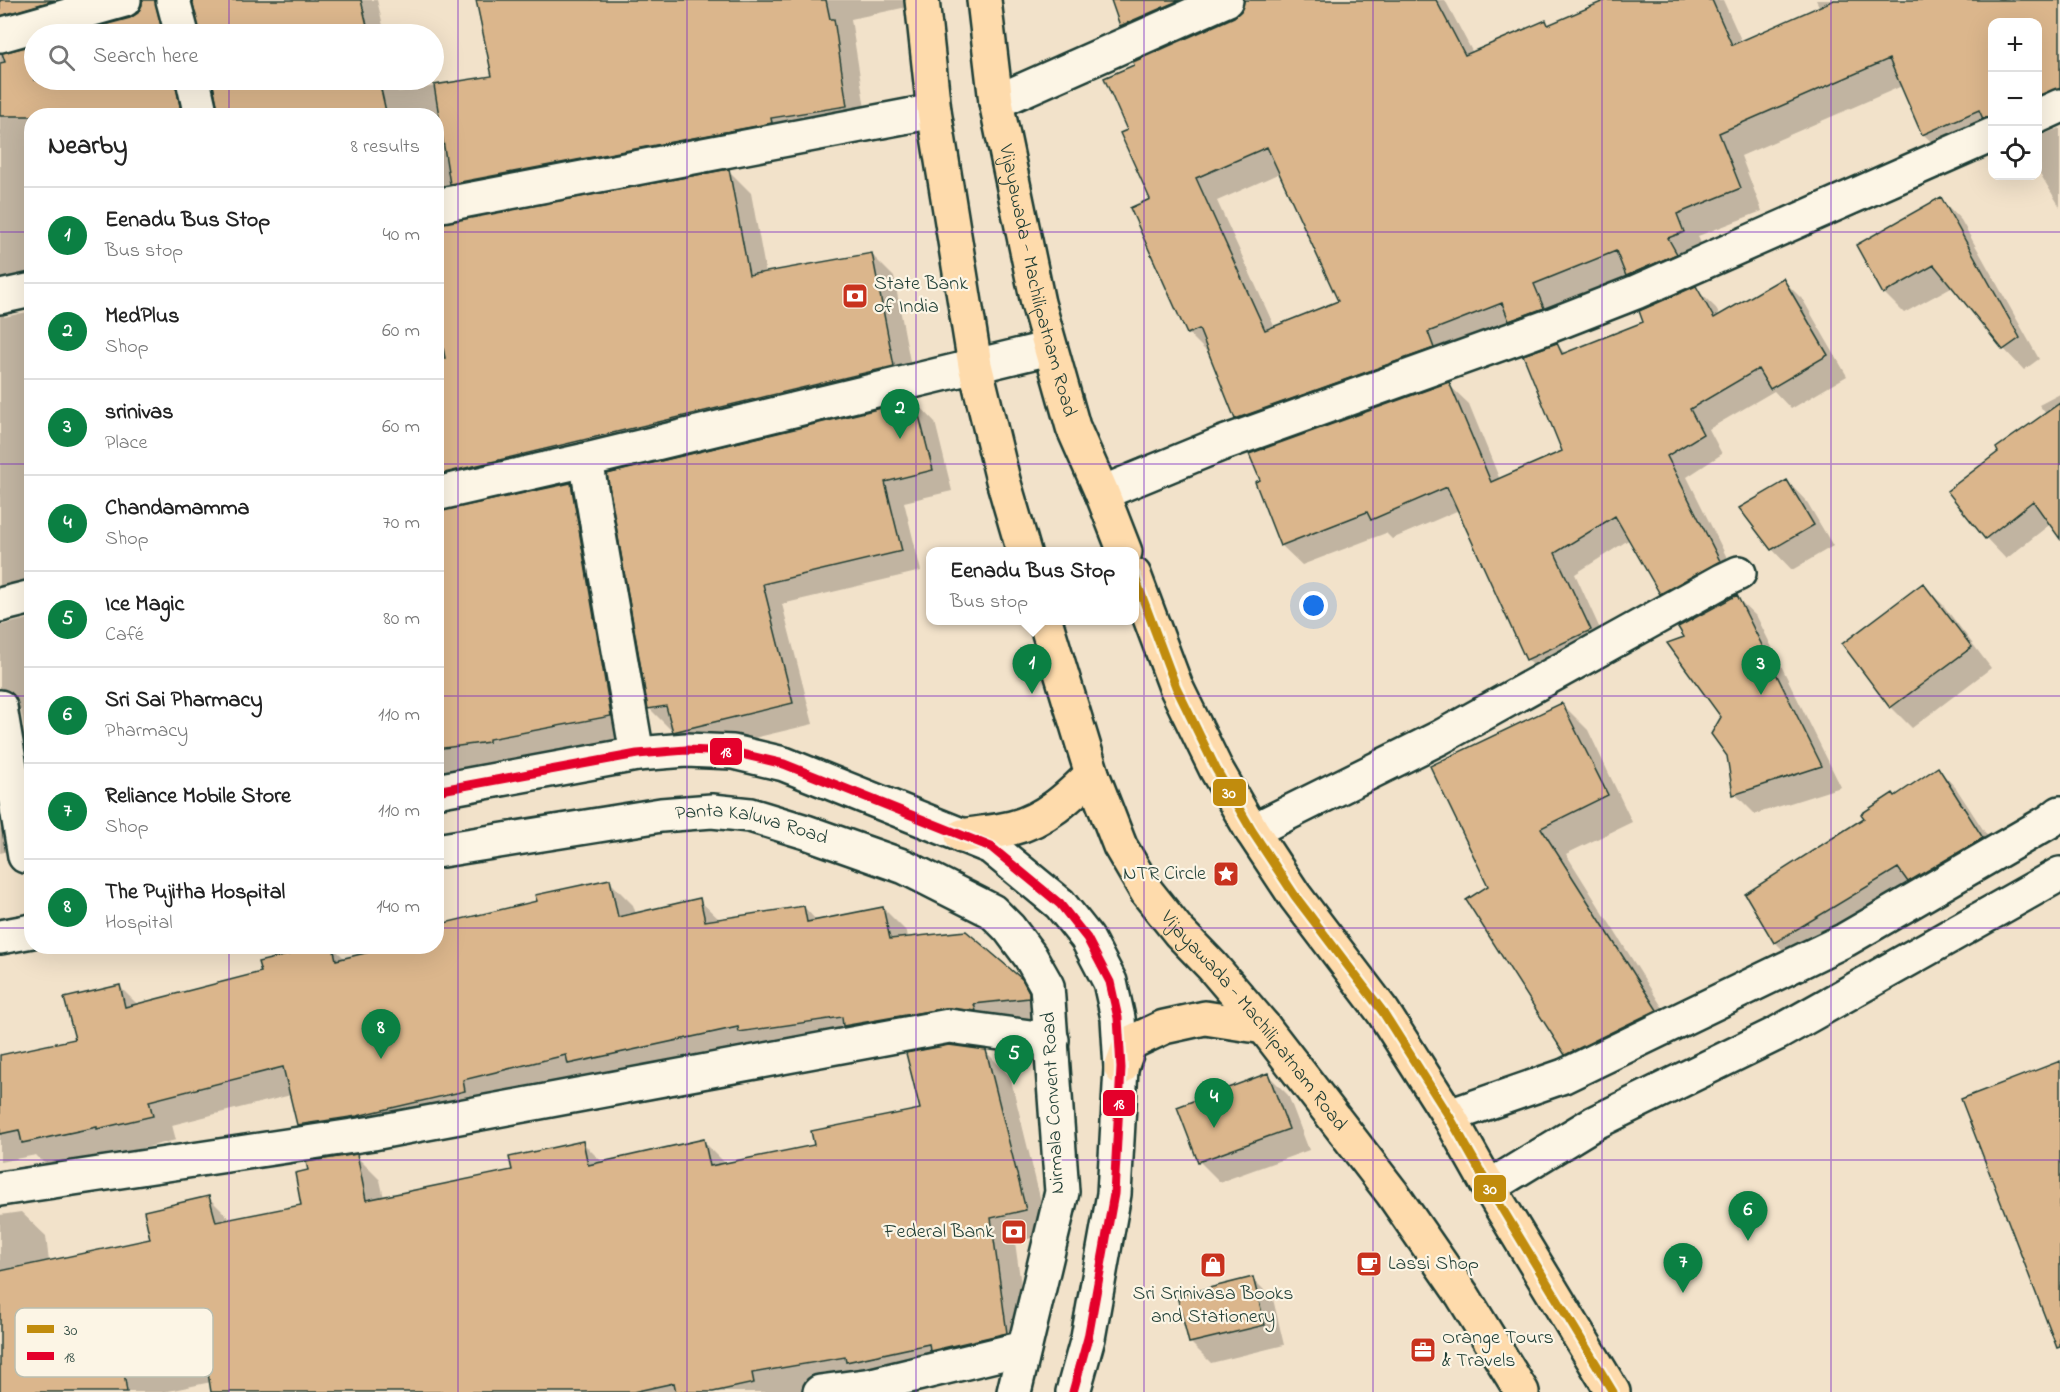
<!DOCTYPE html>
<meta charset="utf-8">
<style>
:root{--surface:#fff;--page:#f2f2f2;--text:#222;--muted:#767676;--line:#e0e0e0;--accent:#0b8043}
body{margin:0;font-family:"Indie Flower",sans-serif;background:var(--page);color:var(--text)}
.controls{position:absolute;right:18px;top:18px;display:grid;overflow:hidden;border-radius:12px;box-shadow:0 6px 24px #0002}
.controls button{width:54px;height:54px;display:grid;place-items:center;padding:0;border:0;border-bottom:2px solid var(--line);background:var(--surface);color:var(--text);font:30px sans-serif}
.you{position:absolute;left:1314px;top:606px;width:21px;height:21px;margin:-15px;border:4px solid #fff;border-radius:50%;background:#1a73e8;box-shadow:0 0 0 9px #1a73e833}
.badge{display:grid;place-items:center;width:39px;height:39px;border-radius:50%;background:var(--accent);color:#fff;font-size:20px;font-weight:700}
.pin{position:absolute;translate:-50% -50px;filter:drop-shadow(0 2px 3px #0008)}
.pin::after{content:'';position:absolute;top:32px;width:21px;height:18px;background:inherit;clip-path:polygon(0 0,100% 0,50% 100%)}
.popup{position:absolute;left:926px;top:547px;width:213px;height:78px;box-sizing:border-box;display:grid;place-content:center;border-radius:12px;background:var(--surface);filter:drop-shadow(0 2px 4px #0005);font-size:20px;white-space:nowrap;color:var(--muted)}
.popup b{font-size:22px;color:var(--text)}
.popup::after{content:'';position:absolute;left:50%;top:100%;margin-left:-12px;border:12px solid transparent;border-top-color:var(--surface)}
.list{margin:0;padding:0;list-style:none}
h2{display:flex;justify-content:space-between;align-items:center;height:78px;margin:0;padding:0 24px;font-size:26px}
h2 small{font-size:20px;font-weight:400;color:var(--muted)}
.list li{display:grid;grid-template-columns:39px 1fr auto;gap:18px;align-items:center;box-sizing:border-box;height:96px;padding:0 24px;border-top:2px solid var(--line)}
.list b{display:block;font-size:22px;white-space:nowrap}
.list p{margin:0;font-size:20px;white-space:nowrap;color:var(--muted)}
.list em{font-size:20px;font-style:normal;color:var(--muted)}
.icon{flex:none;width:33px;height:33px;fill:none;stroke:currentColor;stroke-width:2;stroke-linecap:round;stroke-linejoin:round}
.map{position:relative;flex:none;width:2060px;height:1392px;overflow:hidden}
.search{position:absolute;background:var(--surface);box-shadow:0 6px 24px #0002;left:24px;top:24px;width:420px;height:66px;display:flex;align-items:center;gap:15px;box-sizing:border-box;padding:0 21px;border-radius:33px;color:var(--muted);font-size:22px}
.panel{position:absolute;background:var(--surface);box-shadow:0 6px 24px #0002;left:24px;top:108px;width:420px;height:846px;border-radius:24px}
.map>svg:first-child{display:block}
</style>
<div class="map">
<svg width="2060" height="1392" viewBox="0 0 2060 1392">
<rect width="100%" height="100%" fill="#f2e2ca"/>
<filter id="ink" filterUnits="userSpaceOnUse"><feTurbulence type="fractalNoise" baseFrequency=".0167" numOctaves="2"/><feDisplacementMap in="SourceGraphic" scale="12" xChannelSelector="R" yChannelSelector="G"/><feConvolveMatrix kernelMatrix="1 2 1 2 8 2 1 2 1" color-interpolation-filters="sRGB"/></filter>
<g filter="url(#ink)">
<path fill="#0003" fill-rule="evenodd" d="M0 0H377L385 34H202L195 3 190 4 178 34H76L130 19 139 14 143 3 17 39 9 43 4 55 34 46V80H395L398 92 494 77 478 0H920L921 4 851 19 868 128 445 214 440 226 729 171 751 193 766 274 872 255 894 277 915 388 446 502 440 514 570 484 592 506 633 738 436 774V116H221L214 83H212L203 88 198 116H32V297L10 305 4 314V317L32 311V605L8 614 2 625 32 618V773L21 710H19L11 714 22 848 0 853Z
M1112 0H1236L1144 48 1122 26Z
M1316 0H1445L1473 53 1546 22 1549 26 1610 0H1723L1742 42 1820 8 1816 0H2060V118L2045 127 2042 135 2060 128V207L2038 170V22H1992V136L1946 156 1923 134 1902 86 1741 156 1762 211 1698 236 1705 254 1259 441 1236 418 1212 357 1188 333 1132 209 1152 200ZM1280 173 1341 302 1275 328 1217 201Z
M1941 199 1961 220 2039 359 2024 370 2004 349 1953 286 1904 313 1884 293Z
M1783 280 1803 300 1847 376 1791 409 1774 391 1709 429 1722 454 1687 477 1739 582 1681 614 1661 593 1630 539 1575 574 1610 651 1547 679 1527 659 1459 510 1392 539 1386 533 1302 565 1281 545 1448 384 1469 404 1500 480 1564 452 1557 345 1566 354 1645 322 1695 288 1716 308 1720 317Z
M2060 394V529L2053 522 2006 559 1986 538 1949 491 2047 415 2039 405Z
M915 401 935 422 952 491 904 502 921 571 782 604 813 724 694 752 674 732 673 728 670 729 650 709Z
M1787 481 1807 502 1833 546 1792 570 1772 549Z
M1923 585 1943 605 1991 668 1912 728 1891 707 1844 645Z
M1736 597 1757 617 1841 787 1755 814 1735 794 1723 717 1687 638Z
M1562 704 1588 730 1632 822 1566 854 1681 1037 1592 1080 1566 1054 1490 887Z
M1938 769 1956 788 2001 857 1794 961 1775 942 1747 895 1866 819Z
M609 881 633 905 636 914 699 900 720 920 804 907 817 921 883 908 907 932 908 938 1020 980 1045 1005 1053 1022 323 1149 299 1125 291 1095 172 1125 176 1140 123 1153 121 1151 47 1166 36 1155 0 1162V1052L1 1056 76 1040 120 987 138 1005 262 973 332 946 345 959 436 946 538 902Z
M985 1051 1010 1076 1049 1234 1015 1242 1031 1357 859 1392H212L211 1382 164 1392H0V1215L21 1212 46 1236 49 1262 152 1240 209 1198 232 1221 303 1206 356 1156 380 1180 384 1198 514 1172 582 1142 603 1163 703 1141 726 1164 816 1146 922 1110Z
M1268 1075 1288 1095 1309 1150 1220 1182 1199 1161Z
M1253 1279 1273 1299 1284 1345 1211 1363 1190 1342Z"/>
<path fill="#dbb68c" stroke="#1f3d34" stroke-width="1.5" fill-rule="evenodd" d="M0 0H55L0 16Z
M142 0H155L163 34H71L130 18 138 13 142 5Z
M192 0H361L369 34H200Z
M476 0H826L830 19H834L847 106 771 118 772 123 450 184 434 85 492 76Z
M1111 0H1180L1120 26Z
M1244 0H1436L1465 55 1546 20 1548 25 1606 0H1712L1732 45 1834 0H2060V88L2037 96V22H1992V117L1983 119 1979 110 1922 135 1889 59 1719 133 1741 188 1677 214 1684 232 1668 238 1677 254 1626 276 1616 251 1534 284 1544 308 1509 321 1502 303 1428 332 1434 348 1235 419 1199 329 1187 334 1130 208 1150 199 1120 133 1127 130 1104 78 1134 65 1133 62 1234 17 1241 11ZM1267 147 1338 301 1265 330 1196 178Z
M34 45V80H175L182 116H0V63L5 62 2 53Z
M212 80H379L387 116H219Z
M729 169 749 275 872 253 894 366 436 475V359L445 358 436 311V224Z
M1941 197 2020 338 2003 350 1934 265 1883 294 1856 245Z
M1783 278 1828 355 1770 389 1758 369 1690 409 1703 434 1667 456 1720 561 1660 594 1615 516 1555 553 1591 630 1526 660 1447 487 1371 520 1367 512 1280 546 1255 482 1260 480 1249 454 1449 382 1491 482 1562 451 1523 355 1557 343 1562 354 1643 322 1639 311 1696 286 1714 318Z
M915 400 933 470 885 482 902 551 763 584 793 703 673 732 666 706 648 709 607 474Z
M2060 403V539L2033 501 1985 539 1947 491 1998 452 1996 448Z
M1787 480 1814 525 1771 550 1739 508Z
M571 483 611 716 489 739V742L436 749V512Z
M1923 583 1972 647 1890 708 1842 644Z
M1737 595 1822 766 1733 795 1727 756 1711 734 1721 717 1667 643 1684 637 1678 627Z
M1562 703 1608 795 1541 828 1657 1010 1565 1055 1466 900 1488 886 1430 766Z
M1938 767 1983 838 1908 882 1898 868 1774 943 1745 894 1864 818 1861 814 1893 793 1895 796Z
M610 879 618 917 700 898 705 921 804 906 807 922 883 907 890 939 966 931 1022 979 1029 992V998L974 1004 976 1011 946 1008 843 1026 842 1017 739 1032 738 1027 568 1064 566 1055 463 1080 465 1091 357 1116 297 1125 283 1067 149 1101 153 1116 97 1129V1127L22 1143 19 1130 0 1134V1055L75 1039 64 998 120 985 125 1007 261 972 258 962 324 946H333L336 960 394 946H436V925L537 901 535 895Z
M949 1045 986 1050 1026 1210 991 1218 1007 1333 930 1351 929 1344 846 1362 845 1357 752 1373 754 1383 713 1392H676L674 1383 633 1392H211L205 1354 124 1372 127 1392H0V1271L150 1239 144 1211 209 1196 216 1222 301 1205 295 1173 308 1170 306 1162 357 1154 366 1200 512 1170 509 1157 583 1141 588 1165 704 1139 710 1166 814 1145 811 1131 920 1109 906 1053Z
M2060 1061V1347L2057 1348 1961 1099Z
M1268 1073 1289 1129 1198 1162 1177 1107Z
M1253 1277 1265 1325 1189 1343 1177 1296Z"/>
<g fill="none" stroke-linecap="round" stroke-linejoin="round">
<g stroke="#1f3d34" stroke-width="38">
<g id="minor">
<path d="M173 0 182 34"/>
<path d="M0 35 124 0"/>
<path d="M193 80 201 116"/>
<path d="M996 102 1226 0"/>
<path d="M2038 116 2060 106"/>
<path d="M436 206 934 111"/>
<path d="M0 297 32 290"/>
<path d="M586 460 637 754"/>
<path d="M1102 493 1221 444 1544 328 1636 292 1992 135"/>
<path d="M436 494 586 460 1050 348"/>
<path d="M0 605 32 597"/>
<path d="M0 707 25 856"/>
<path d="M436 791 637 754 686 750 733 752 784 764 991 847 1060 904 1087 938 1110 982 1118 1018 1121 1068 1114 1194 1088 1338 1073 1392"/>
<path d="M1252 831 1439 738 1722 581 1739 573"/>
<path id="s1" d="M436 851 661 815 712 811 750 815 806 832 905 867 992 911 1009 928 1030 956 1047 986 1062 1192 1014 1392"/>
<path d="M0 937 32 931"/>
<path d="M1449 1116 1564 1076 1845 940 2050 821 2060 813"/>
<path d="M1489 1187 1594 1123 1776 1034 2060 874"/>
<path d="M0 1189 373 1133 949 1026 1052 1040"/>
<path d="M820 1392 872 1385 1024 1348"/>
</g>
</g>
<g stroke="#1f3d34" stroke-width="38">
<g id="highway">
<path d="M922 0 934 111 975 365 1003 480 1024 552"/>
<path id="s2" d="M984 0 996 102 1038 303 1073 427 1102 493 1125 552"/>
<path d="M1134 575 1176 687 1216 769 1252 831 1295 896 1383 1012 1449 1116 1489 1187 1613 1392"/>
<path id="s3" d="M1045 620 1092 774 1120 846 1147 892 1179 932 1212 966 1264 1027 1392 1193 1463 1296 1522 1392"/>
<path d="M962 836C978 833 996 832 1012 828 1045 820 1069 797 1092 774"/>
<path d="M1121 1068 1130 1043 1164 1027 1205 1018 1264 1027"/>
</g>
</g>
<use href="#minor" stroke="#fcf5e5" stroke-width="33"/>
<use href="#highway" stroke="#fedbac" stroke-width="33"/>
<g stroke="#fcf5e5" stroke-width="14">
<path id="bus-1" d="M1134 575 1176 687 1216 769 1252 831 1295 896 1383 1012 1449 1116 1489 1187 1613 1392"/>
</g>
<g stroke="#fcf5e5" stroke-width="14">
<path id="bus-2" d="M436 791 637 754 686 750 733 752 784 764 991 847 1060 904 1087 938 1110 982 1118 1018 1121 1068 1114 1194 1088 1338 1073 1392"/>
</g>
<use href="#bus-1" stroke="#c18c0d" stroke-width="9"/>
<use href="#bus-2" stroke="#e4002b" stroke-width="9"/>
</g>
</g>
<path fill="none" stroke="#7b2cbf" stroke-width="1.5" stroke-opacity="0.55" d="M229 0V34M458 0V1392M687 0V1392M916 0V1392M1144 0V1392M1373 0V1392M1602 0V1392M1831 0V1392M229 80V116M0 232H32M436 232H2060M0 464H32M436 464H2060M0 696H32M436 696H2060M0 928H32M436 928H2060M229 946V1392M0 1160H2060"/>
<defs>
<g id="bank-square" transform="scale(1.35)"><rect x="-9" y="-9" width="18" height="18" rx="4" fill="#c8321e" stroke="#fcf5e5"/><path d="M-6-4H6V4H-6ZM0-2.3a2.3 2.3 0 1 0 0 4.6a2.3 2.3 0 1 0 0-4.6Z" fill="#fff"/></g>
<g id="sight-square" transform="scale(1.35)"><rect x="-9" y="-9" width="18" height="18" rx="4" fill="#c8321e" stroke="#fcf5e5"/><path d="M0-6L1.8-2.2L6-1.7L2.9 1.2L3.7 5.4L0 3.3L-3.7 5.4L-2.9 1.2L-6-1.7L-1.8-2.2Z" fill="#fff"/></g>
<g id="cafe-square" transform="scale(1.35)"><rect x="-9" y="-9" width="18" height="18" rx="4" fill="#c8321e" stroke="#fcf5e5"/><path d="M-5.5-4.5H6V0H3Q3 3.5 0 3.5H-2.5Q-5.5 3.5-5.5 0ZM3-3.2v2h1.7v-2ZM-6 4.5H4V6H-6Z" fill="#fff"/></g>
<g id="shop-square" transform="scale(1.35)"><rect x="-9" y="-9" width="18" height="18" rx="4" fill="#c8321e" stroke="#fcf5e5"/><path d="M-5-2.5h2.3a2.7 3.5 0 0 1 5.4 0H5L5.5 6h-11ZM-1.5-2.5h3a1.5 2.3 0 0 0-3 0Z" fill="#fff"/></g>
<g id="office-square" transform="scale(1.35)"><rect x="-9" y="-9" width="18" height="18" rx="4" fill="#c8321e" stroke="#fcf5e5"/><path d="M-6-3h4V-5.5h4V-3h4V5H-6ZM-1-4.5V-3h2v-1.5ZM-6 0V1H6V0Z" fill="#fff"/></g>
</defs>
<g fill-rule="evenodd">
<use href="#bank-square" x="855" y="296"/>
<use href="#sight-square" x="1226" y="874"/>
<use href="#bank-square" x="1014" y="1232"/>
<use href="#cafe-square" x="1369" y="1264"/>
<use href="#shop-square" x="1213" y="1265"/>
<use href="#office-square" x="1423" y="1350"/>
</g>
<g text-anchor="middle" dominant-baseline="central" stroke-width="4.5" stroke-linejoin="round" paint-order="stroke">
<g font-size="20" fill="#1f3d34" stroke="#fcf5e5">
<text stroke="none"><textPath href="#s2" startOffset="286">Vijayawada - Machilipatnam Road</textPath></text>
<text stroke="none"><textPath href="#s1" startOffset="320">Panta Kaluva Road</textPath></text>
<text stroke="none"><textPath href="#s3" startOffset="459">Vijayawada - Machilipatnam Road</textPath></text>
<text transform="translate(1054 1103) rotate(-93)">Nirmala Convent Road</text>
</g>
<g font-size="20" fill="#1f3d34" stroke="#fcf5e5" text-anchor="start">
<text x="874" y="284">State Bank<tspan x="874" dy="23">of India</tspan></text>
<text x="1206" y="874" text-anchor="end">NTR Circle</text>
<text x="994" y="1232" text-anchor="end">Federal Bank</text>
<text x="1388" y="1264">Lassi Shop</text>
<text x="1213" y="1294" text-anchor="middle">Sri Srinivasa Books<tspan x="1213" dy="23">and Stationery</tspan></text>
<text x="1442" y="1338">Orange Tours<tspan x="1442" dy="23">&amp; Travels</tspan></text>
</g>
</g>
<rect x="15" y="1308" width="198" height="69" rx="9" fill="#fcf5e5" stroke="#babeb0" stroke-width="1.5"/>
<rect x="27" y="1325" width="27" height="8" fill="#c18c0d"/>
<rect x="27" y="1352" width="27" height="8" fill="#e4002b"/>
<g font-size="16" fill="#1f3d34">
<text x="64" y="1335">30</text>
<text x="64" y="1362">18</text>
</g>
<g stroke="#fcf5e5" stroke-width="2">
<rect x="709" y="737" width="34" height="29" rx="6" fill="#e4002b"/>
<rect x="1212" y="778" width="35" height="29" rx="6" fill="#c18c0d"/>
<rect x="1102" y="1089" width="34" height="28" rx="6" fill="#e4002b"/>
<rect x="1473" y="1174" width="34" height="29" rx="6" fill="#c18c0d"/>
</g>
<g font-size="16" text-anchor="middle" font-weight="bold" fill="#fff">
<text x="726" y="757">18</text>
<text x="1229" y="798">30</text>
<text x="1119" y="1109">18</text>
<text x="1490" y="1194">30</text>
</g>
</svg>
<div class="controls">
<button>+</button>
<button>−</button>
<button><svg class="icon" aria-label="locate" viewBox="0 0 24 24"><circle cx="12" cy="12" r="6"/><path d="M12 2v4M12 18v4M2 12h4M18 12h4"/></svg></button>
</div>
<div class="you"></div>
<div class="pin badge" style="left:1032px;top:694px">1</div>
<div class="popup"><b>Eenadu Bus Stop</b>Bus stop</div>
<div class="pin badge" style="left:900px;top:439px">2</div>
<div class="pin badge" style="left:1761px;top:695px">3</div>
<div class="pin badge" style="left:1214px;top:1128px">4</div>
<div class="pin badge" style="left:1014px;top:1085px">5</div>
<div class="pin badge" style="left:1748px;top:1241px">6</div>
<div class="pin badge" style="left:1683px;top:1293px">7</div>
<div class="pin badge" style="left:381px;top:1059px">8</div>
<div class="search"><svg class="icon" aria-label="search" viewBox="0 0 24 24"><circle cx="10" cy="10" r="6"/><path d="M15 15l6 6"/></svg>Search here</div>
<section class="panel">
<h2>Nearby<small>8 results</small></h2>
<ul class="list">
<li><span class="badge">1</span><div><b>Eenadu Bus Stop</b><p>Bus stop</p></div><em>40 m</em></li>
<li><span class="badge">2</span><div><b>MedPlus</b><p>Shop</p></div><em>60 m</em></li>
<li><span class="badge">3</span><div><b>srinivas</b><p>Place</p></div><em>60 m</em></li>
<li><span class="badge">4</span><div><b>Chandamamma</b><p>Shop</p></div><em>70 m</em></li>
<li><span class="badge">5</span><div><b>Ice Magic</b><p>Café</p></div><em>80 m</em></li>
<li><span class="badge">6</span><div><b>Sri Sai Pharmacy</b><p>Pharmacy</p></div><em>110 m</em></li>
<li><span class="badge">7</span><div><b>Reliance Mobile Store</b><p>Shop</p></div><em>110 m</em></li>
<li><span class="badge">8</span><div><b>The Pujitha Hospital</b><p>Hospital</p></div><em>140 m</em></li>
</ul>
</section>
</div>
